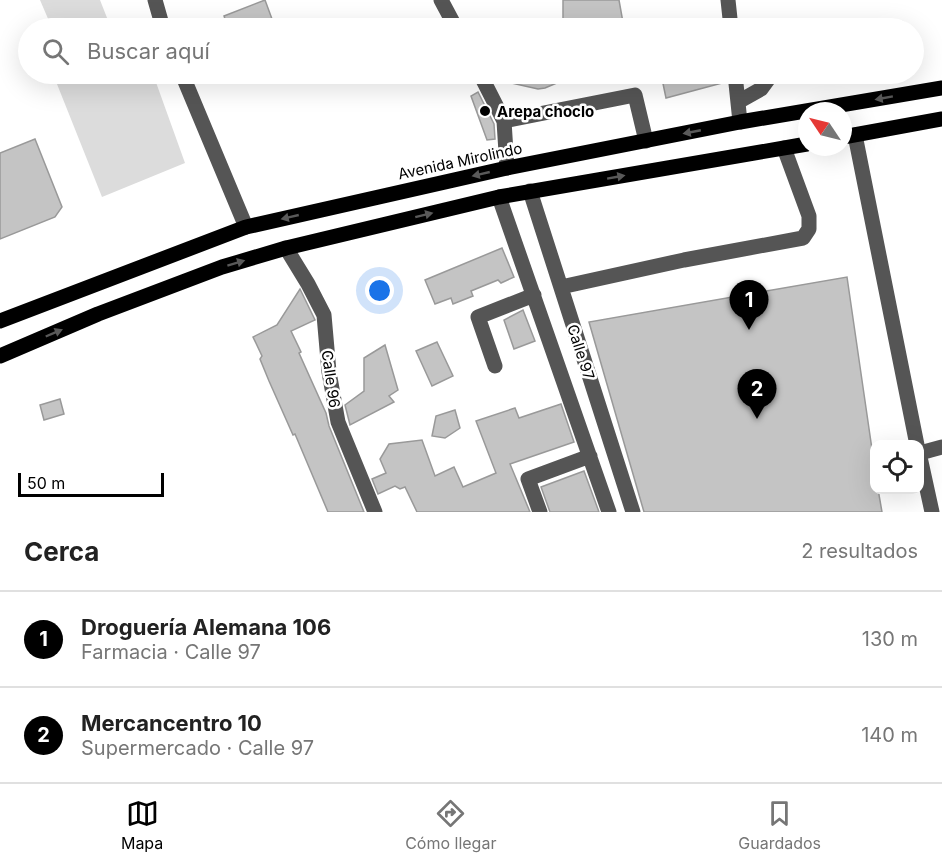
<!DOCTYPE html>
<html lang="es">
<meta charset="utf-8">
<style>
:root{--surface:#fff;--page:#f6f6f6;--text:#222;--muted:#767676;--line:#e0e0e0;--accent:#000}
body{margin:0;font-family:Inter,sans-serif;background:var(--page);color:var(--text)}
.controls{position:absolute;right:18px;bottom:18px;display:grid;overflow:hidden;border-radius:12px;box-shadow:0 6px 24px #0002}
.controls button{width:54px;height:54px;display:grid;place-items:center;padding:0;border:0;border-bottom:2px solid var(--line);background:var(--surface);color:var(--text);font:30px sans-serif}
.compass{position:absolute;left:798px;top:102px;width:54px;height:54px;border-radius:50%;background:var(--surface);box-shadow:0 6px 24px #0002;rotate:305deg}
.scale{position:absolute;left:18px;bottom:15px;width:146px;box-sizing:border-box;padding-left:6px;border:3px solid #000;border-top:0;font-size:16px;line-height:21px;white-space:nowrap;color:#000;-webkit-text-stroke:4px #fff;paint-order:stroke}
.you{position:absolute;left:380px;top:291px;width:21px;height:21px;margin:-15px;border:4px solid #fff;border-radius:50%;background:#1a73e8;box-shadow:0 0 0 9px #1a73e833}
.badge{display:grid;place-items:center;width:39px;height:39px;border-radius:50%;background:var(--accent);color:#fff;font-size:20px;font-weight:700}
.pin{position:absolute;translate:-50% -50px;filter:drop-shadow(0 2px 3px #0008)}
.pin::after{content:'';position:absolute;top:32px;width:21px;height:18px;background:inherit;clip-path:polygon(0 0,100% 0,50% 100%)}
.list{margin:0;padding:0;list-style:none}
h2{display:flex;justify-content:space-between;align-items:center;height:78px;margin:0;padding:0 24px;font-size:26px}
h2 small{font-size:20px;font-weight:400;color:var(--muted)}
.list li{display:grid;grid-template-columns:39px 1fr auto;gap:18px;align-items:center;box-sizing:border-box;height:96px;padding:0 24px;border-top:2px solid var(--line)}
.list b{display:block;font-size:22px;white-space:nowrap}
.list p{margin:0;font-size:20px;white-space:nowrap;color:var(--muted)}
.list em{font-size:20px;font-style:normal;color:var(--muted)}
.icon{flex:none;width:33px;height:33px;fill:none;stroke:currentColor;stroke-width:2;stroke-linecap:round;stroke-linejoin:round}
.map{position:relative;flex:none;width:942px;height:512px;overflow:hidden}
.search{position:absolute;background:var(--surface);box-shadow:0 6px 24px #0002;left:18px;right:18px;top:18px;height:66px;display:flex;align-items:center;gap:15px;box-sizing:border-box;padding:0 21px;border-radius:33px;color:var(--muted);font-size:22px}
.sheet{height:270px;background:var(--surface)}
nav{display:flex;justify-content:space-around;align-items:center;box-sizing:border-box;height:84px;border-top:2px solid var(--line);background:var(--surface);font-size:16px;color:var(--muted)}
nav a{display:grid;justify-items:center;gap:3px}
nav .on{color:var(--accent)}
.map>svg:first-child{display:block}
</style>
<div class="map">
<svg width="942" height="512" viewBox="0 0 942 512">
<rect width="100%" height="100%" fill="#fff"/>
<path fill="#dcdcdc" d="M40 0H100L111 28H52Z
M53 74H153L185 163 102 197Z"/>
<path fill="#c4c4c4" stroke="#999" stroke-width="1.5" d="M265 0 272 19 247 28H228L224 16Z
M563 0H619L624 28H563Z
M499 74H578L545 88 538 89 498 80Z
M661 74H725L726 82 666 98Z
M478 92 494 124 495 139 487 140 471 96Z
M35 139 62 207 55 217 0 239V153Z
M502 248 514 277 501 283 498 280 471 291 473 296 453 304 451 298 435 304 425 280Z
M847 277 874 463V489H878L882 512H644L589 322Z
M300 289 315 320 291 331 301 352 299 353 326 413 329 426 364 512H328L295 434 293 435 269 381 260 359 262 356 253 337 277 325Z
M523 310 535 341 514 349 504 320Z
M437 342 453 376 432 386 416 351Z
M385 345 398 390 389 396 394 402 350 425 345 405 364 391V358Z
M60 399 64 414 44 420 40 405Z
M561 404 574 442 510 464 530 512H417L405 487 400 489 395 486 378 494 372 479 386 473 380 459 389 444 422 440 435 476 454 467 463 487 496 473 476 421 515 408 519 418Z
M455 410 460 428 445 438 432 436 436 416Z
M584 471 599 512H550L541 487Z"/>
<g fill="none" stroke-linecap="round" stroke-linejoin="round">
<path stroke="#555" stroke-width="15" d="M155 0 163 28
M441 0 456 28
M728 0 731 28
M898 28H901
M182 74 246 227
M480 74 504 121 507 168
M735 74 740 122
M738 102 761 89 772 74
M504 121 635 95 646 141
M855 135 917 445
M530 191 633 512
M499 197 609 512
M286 248 308 284 324 315 329 372 338 422 375 512
M561 287 684 260 803 238 809 229V216L784 148
M495 366 478 317 534 295
M920 453 942 447
M920 457 932 512
M540 512 528 479 590 456"/>
<path stroke="#000" stroke-width="15" d="M843 137 942 119
M0 321 246 227 507 168 740 122 942 88
M0 356 98 314 222 267 286 248 499 197 807 144"/>
</g>
<defs><path id="oneway-solid" d="M-6-.8H1V-3.2L6.5 0L1 3.2V.8H-6Z" transform="scale(1.5)"/></defs>
<g fill="#595959">
<use href="#oneway-solid" transform="translate(884 98) rotate(170)"/>
<use href="#oneway-solid" transform="translate(692 132) rotate(169)"/>
<use href="#oneway-solid" transform="translate(481 174) rotate(167)"/>
<use href="#oneway-solid" transform="translate(616 177) rotate(-10)"/>
<use href="#oneway-solid" transform="translate(424 215) rotate(-14)"/>
<use href="#oneway-solid" transform="translate(290 217) rotate(167)"/>
<use href="#oneway-solid" transform="translate(236 263) rotate(-17)"/>
<use href="#oneway-solid" transform="translate(54 333) rotate(-23)"/>
</g>
<circle fill="#000" stroke="#fff" stroke-width="2" cx="485" cy="111" r="6"/>
<g text-anchor="middle" dominant-baseline="central" stroke-width="5" stroke-linejoin="round" paint-order="stroke">
<g font-size="15" font-weight="bold" fill="#000" stroke="#fff" text-anchor="start">
<text x="497" y="111">Arepa choclo</text>
</g>
<g font-size="15" fill="#000" stroke="#fff">
<text transform="translate(460 161) rotate(-12)">Avenida Mirolindo</text>
<text transform="translate(581 352) rotate(72)">Calle 97</text>
<text transform="translate(331 379) rotate(82)">Calle 96</text>
</g>
</g>
</svg>
<div class="controls">
<button><svg class="icon" aria-label="locate" viewBox="0 0 24 24"><circle cx="12" cy="12" r="6"/><path d="M12 2v4M12 18v4M2 12h4M18 12h4"/></svg></button>
</div>
<svg class="compass" viewBox="-18 -18 36 36"><path d="M0-13l5 13h-10z" fill="#e53935"/><path d="M0 13l5-13h-10z" fill="#767676"/></svg>
<div class="scale">50 m</div>
<div class="you"></div>
<div class="pin badge" style="left:749px;top:330px">1</div>
<div class="pin badge" style="left:757px;top:419px">2</div>
<div class="search"><svg class="icon" aria-label="search" viewBox="0 0 24 24"><circle cx="10" cy="10" r="6"/><path d="M15 15l6 6"/></svg>Buscar aquí</div>
</div>
<section class="sheet">
<h2>Cerca<small>2 resultados</small></h2>
<ul class="list">
<li><span class="badge">1</span><div><b>Droguería Alemana 106</b><p>Farmacia · Calle 97</p></div><em>130 m</em></li>
<li><span class="badge">2</span><div><b>Mercancentro 10</b><p>Supermercado · Calle 97</p></div><em>140 m</em></li>
</ul>
</section>
<nav>
<a class="on"><svg class="icon" aria-label="map" viewBox="0 0 24 24"><path d="M3 6l6-2 6 2 6-2v14l-6 2-6-2-6 2zM9 4v14M15 6v14"/></svg>Mapa</a>
<a><svg class="icon" aria-label="directions" viewBox="0 0 24 24"><path d="M12 3l9 9-9 9-9-9zM9 14v-3h6M13 9l2 2-2 2"/></svg>Cómo llegar</a>
<a><svg class="icon" aria-label="saved" viewBox="0 0 24 24"><path d="M7 4h10v16l-5-4-5 4z"/></svg>Guardados</a>
</nav>
